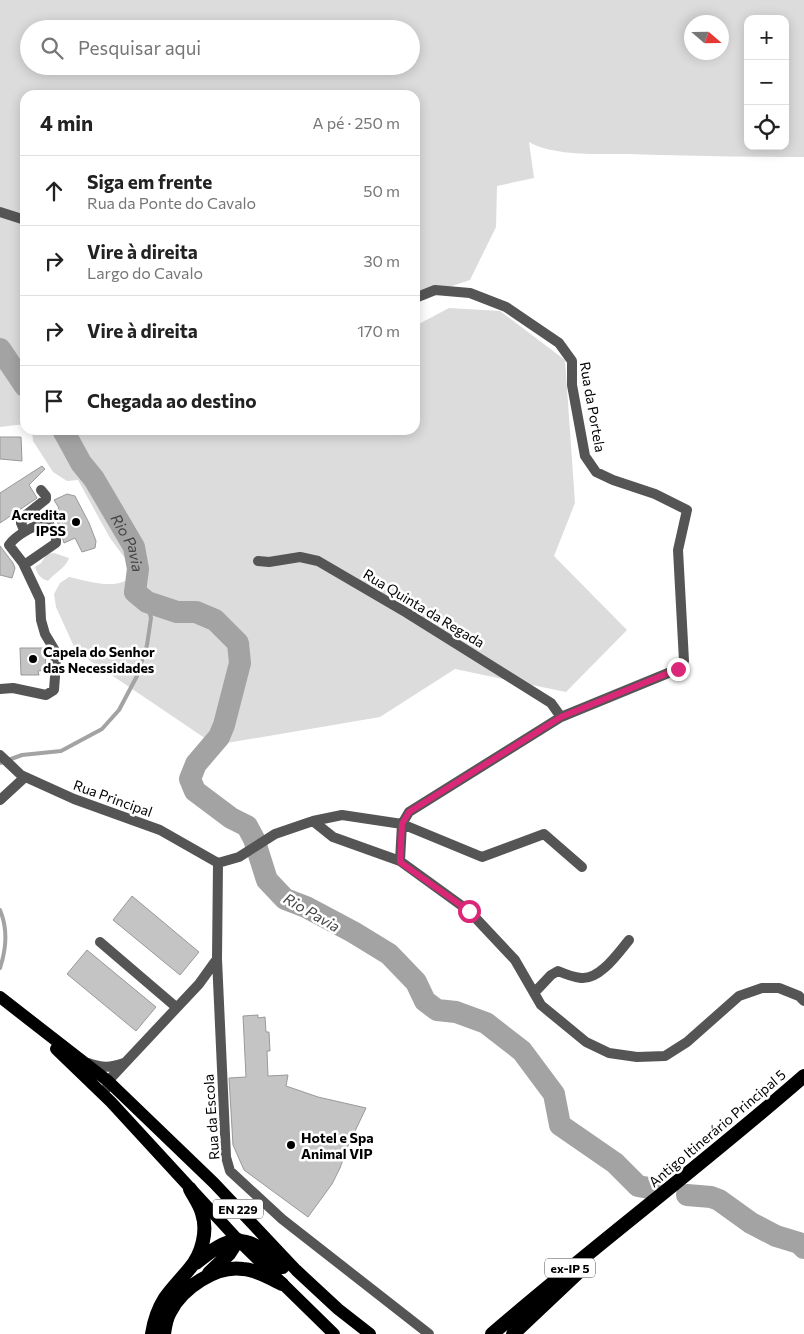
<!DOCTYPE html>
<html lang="pt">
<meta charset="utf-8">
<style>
:root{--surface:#fff;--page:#f2f2f2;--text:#222;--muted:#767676;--line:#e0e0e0}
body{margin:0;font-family:Commissioner,sans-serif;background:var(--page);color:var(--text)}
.controls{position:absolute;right:15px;top:15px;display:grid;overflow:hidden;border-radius:10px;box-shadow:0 2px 12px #0003}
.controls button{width:45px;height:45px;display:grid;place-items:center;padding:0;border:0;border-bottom:1px solid var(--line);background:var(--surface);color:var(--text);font:25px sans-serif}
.compass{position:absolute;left:684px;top:15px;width:45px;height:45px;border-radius:50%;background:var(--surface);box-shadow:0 2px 12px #0003;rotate:110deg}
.stop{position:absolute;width:15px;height:15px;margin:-11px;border:4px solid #db2777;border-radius:50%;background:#fff}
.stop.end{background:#db2777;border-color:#fff;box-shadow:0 1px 5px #0008}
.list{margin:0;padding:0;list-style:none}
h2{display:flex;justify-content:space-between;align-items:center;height:65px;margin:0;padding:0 20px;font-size:21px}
h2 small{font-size:16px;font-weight:400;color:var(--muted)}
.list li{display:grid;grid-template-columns:32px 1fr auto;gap:15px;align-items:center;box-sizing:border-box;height:70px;padding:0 20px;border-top:1px solid var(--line)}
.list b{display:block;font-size:19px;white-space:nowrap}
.list p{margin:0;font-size:16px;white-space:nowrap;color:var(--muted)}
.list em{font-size:16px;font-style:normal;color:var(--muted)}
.icon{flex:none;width:28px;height:28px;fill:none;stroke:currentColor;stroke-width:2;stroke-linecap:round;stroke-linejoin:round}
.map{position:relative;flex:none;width:804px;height:1334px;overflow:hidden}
.search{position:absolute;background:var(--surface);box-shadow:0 2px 12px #0003;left:20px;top:20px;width:400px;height:55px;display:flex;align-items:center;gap:12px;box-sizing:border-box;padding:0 18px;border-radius:28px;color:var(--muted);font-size:19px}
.panel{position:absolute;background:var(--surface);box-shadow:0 2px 12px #0003;left:20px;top:90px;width:400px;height:345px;border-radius:15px}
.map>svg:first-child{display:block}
</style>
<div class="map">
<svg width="804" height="1334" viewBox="0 0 804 1334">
<rect width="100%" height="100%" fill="#fff"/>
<path fill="#dcdcdc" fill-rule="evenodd" d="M0 0H804V157C745 157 686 156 627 154 599 154 553 156 529 142L534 178 497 186 496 227 470 280 422 296 415 295V95H25V424L0 427ZM748 19H785V146H748ZM692 22H722V52H692ZM29 29H411V66H29Z
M449 308 500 311 565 360 575 503 554 556 627 630 566 692 455 669 380 717 215 745 76 651 56 607 54 594 60 583 69 577C88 581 110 589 127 580V561L110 538 78 480 67 481 53 472 33 441 32 430H415V326Z
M54 553 69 558C65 569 55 572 48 581 41 579 37 574 35 567L41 563 47 554Z"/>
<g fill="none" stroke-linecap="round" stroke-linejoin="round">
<path stroke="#a3a3a3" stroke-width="4" d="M0 763 22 755 61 751 102 729 119 710 137 676 147 645 151 618 147 602
M0 910C8 929 6 950 0 968"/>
<g stroke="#a3a3a3" stroke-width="22">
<path d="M0 349 25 386"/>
<path id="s1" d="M63 430 81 463 94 479 134 547 138 569 135 592 147 602 177 612H196L215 620 238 643 240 663 224 725 219 737 196 764 190 779 195 791 231 818 247 826 254 839 267 880 285 899 306 907 353 932 389 954 416 982 425 1001 437 1010 456 1012 486 1023 522 1051 554 1094 560 1125 615 1163 638 1186 654 1189"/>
<path d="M687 1195 711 1197 719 1200 751 1223 776 1236 799 1243 804 1248"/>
</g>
</g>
<path fill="#c4c4c4" stroke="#999" d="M0 437H21L22 461 0 459Z
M42 466 45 469 29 485 37 498 0 523V493Z
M67 494 75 496 89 523 96 541 95 548 82 552 75 538 64 543 54 511 59 508 54 500Z
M0 546 13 563 15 568 12 578 0 575Z
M20 648H45L46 670 38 671 39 675H21Z
M132 896 199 952 180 975 113 920Z
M87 950 156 1007 136 1031 67 974Z
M258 1015V1018L265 1017 266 1032H269L270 1051H267L268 1076 288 1075 286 1086 318 1097 366 1108 348 1146 340 1168 332 1184 308 1217 244 1170 233 1145 229 1078 246 1077 243 1016Z"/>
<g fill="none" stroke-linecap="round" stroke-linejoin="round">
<path stroke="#555" stroke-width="10" d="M0 212 25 220
M415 298 435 290 470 293 506 307 559 343 572 361V385L585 456 596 472 613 480 655 494 687 510 678 550 684 661 678 669 561 717 409 812 402 824 482 857 544 834 582 867
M27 530 23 528 21 523 26 515 46 499V496L41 490
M9 545C15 536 39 521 49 524L56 537V543L27 563H23
M258 561 269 562 300 557 318 561 407 613 551 703 561 717
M0 689 13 688 46 695 54 690 56 663 54 649 45 634 41 620 40 599 23 563 9 545
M0 755 21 775 74 799 160 830 218 863
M0 800 25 777
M400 861 469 911 515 960 541 1005 586 1042 609 1053 637 1057 665 1056 687 1042 739 996 762 988H779L799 996 804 1001
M218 863 217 959 226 1157 230 1171 282 1219 429 1334
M218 863 239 857 275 834 313 821 342 815 402 824 400 861 333 837 313 821
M100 942 176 1007
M534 993 551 975 558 971C565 974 573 977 581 978 600 980 618 953 629 940
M88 1063C102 1068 110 1068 124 1063
M107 1088 108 1081 199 984 217 959"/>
<path stroke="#000" stroke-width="12" d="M0 997 108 1081 214 1183 296 1270 338 1309 370 1334
M56 1049 111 1102 238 1240 334 1334
M238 1240C258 1240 270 1256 283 1268"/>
<path stroke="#000" stroke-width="14" d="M196 1263C209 1253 221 1242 238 1240
M209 1273 229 1254 238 1240
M152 1334C154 1321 158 1309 165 1298 173 1287 182 1278 190 1268 202 1254 208 1231 202 1213 200 1205 194 1197 190 1189
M164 1334C165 1326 166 1319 170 1312 182 1288 216 1265 243 1269 257 1270 270 1278 282 1284
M492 1334C594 1246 702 1165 804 1076
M513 1334 583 1268"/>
</g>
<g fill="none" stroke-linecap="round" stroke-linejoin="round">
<path stroke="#db2777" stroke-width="6" d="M469 911 400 862 402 824 409 812 561 717 678 669"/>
</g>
<g fill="#000" stroke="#fff" stroke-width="2">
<circle cx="76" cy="522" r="5"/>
<circle cx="33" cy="659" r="5"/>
<circle cx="291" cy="1145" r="5"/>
</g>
<g text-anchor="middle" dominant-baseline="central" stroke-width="5" stroke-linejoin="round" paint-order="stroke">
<g fill="#fff" stroke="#4c4c4c" stroke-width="1">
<rect x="213" y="1199.5" width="50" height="19" rx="4"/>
<rect x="545" y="1258.5" width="50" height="19" rx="4"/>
</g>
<g font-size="12" font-weight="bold" fill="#000">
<text x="238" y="1209">EN 229</text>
<text x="570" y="1268">ex-IP 5</text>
</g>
<g font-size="14" fill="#000" stroke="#fff">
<text transform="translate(593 407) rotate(80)">Rua da Portela</text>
<text transform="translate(424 608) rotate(31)">Rua Quinta da Regada</text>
<text transform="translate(113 798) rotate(20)">Rua Principal</text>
<text transform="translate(211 1117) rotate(-94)">Rua da Escola</text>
<text transform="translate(717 1128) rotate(-40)">Antigo Itinerário Principal 5</text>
</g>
<g font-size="14" font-weight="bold" fill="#000" stroke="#fff" text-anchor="start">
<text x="66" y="514" text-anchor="end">Acredita<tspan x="66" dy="16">IPSS</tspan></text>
<text x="43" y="651">Capela do Senhor<tspan x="43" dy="16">das Necessidades</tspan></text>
<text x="301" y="1137">Hotel e Spa<tspan x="301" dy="16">Animal VIP</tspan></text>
</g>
<g font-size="15" font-style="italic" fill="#444" stroke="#fff">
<text stroke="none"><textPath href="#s1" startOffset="131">Rio Pavia</textPath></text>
<text transform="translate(312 912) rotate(30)">Rio Pavia</text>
</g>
</g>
</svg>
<div class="controls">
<button>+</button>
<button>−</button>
<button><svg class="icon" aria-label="locate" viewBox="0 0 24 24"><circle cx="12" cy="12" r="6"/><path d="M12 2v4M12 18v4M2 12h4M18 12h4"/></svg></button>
</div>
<svg class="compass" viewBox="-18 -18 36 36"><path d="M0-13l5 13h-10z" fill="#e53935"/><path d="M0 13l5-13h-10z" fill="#767676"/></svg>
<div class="stop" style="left:469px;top:911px"></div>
<div class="stop end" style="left:678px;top:669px"></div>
<div class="search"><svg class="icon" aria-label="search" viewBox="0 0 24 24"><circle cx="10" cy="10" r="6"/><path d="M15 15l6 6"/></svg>Pesquisar aqui</div>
<section class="panel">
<h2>4 min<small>A pé · 250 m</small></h2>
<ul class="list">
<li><svg class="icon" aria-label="ahead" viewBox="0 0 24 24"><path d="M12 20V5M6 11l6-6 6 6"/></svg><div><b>Siga em frente</b><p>Rua da Ponte do Cavalo</p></div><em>50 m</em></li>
<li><svg class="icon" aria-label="right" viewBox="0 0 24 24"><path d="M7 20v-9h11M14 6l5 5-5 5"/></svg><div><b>Vire à direita</b><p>Largo do Cavalo</p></div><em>30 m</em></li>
<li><svg class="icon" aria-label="right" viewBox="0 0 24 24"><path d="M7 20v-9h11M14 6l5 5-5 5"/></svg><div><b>Vire à direita</b></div><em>170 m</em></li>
<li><svg class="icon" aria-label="arrive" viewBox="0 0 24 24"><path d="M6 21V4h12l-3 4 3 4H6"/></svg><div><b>Chegada ao destino</b></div></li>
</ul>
</section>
</div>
